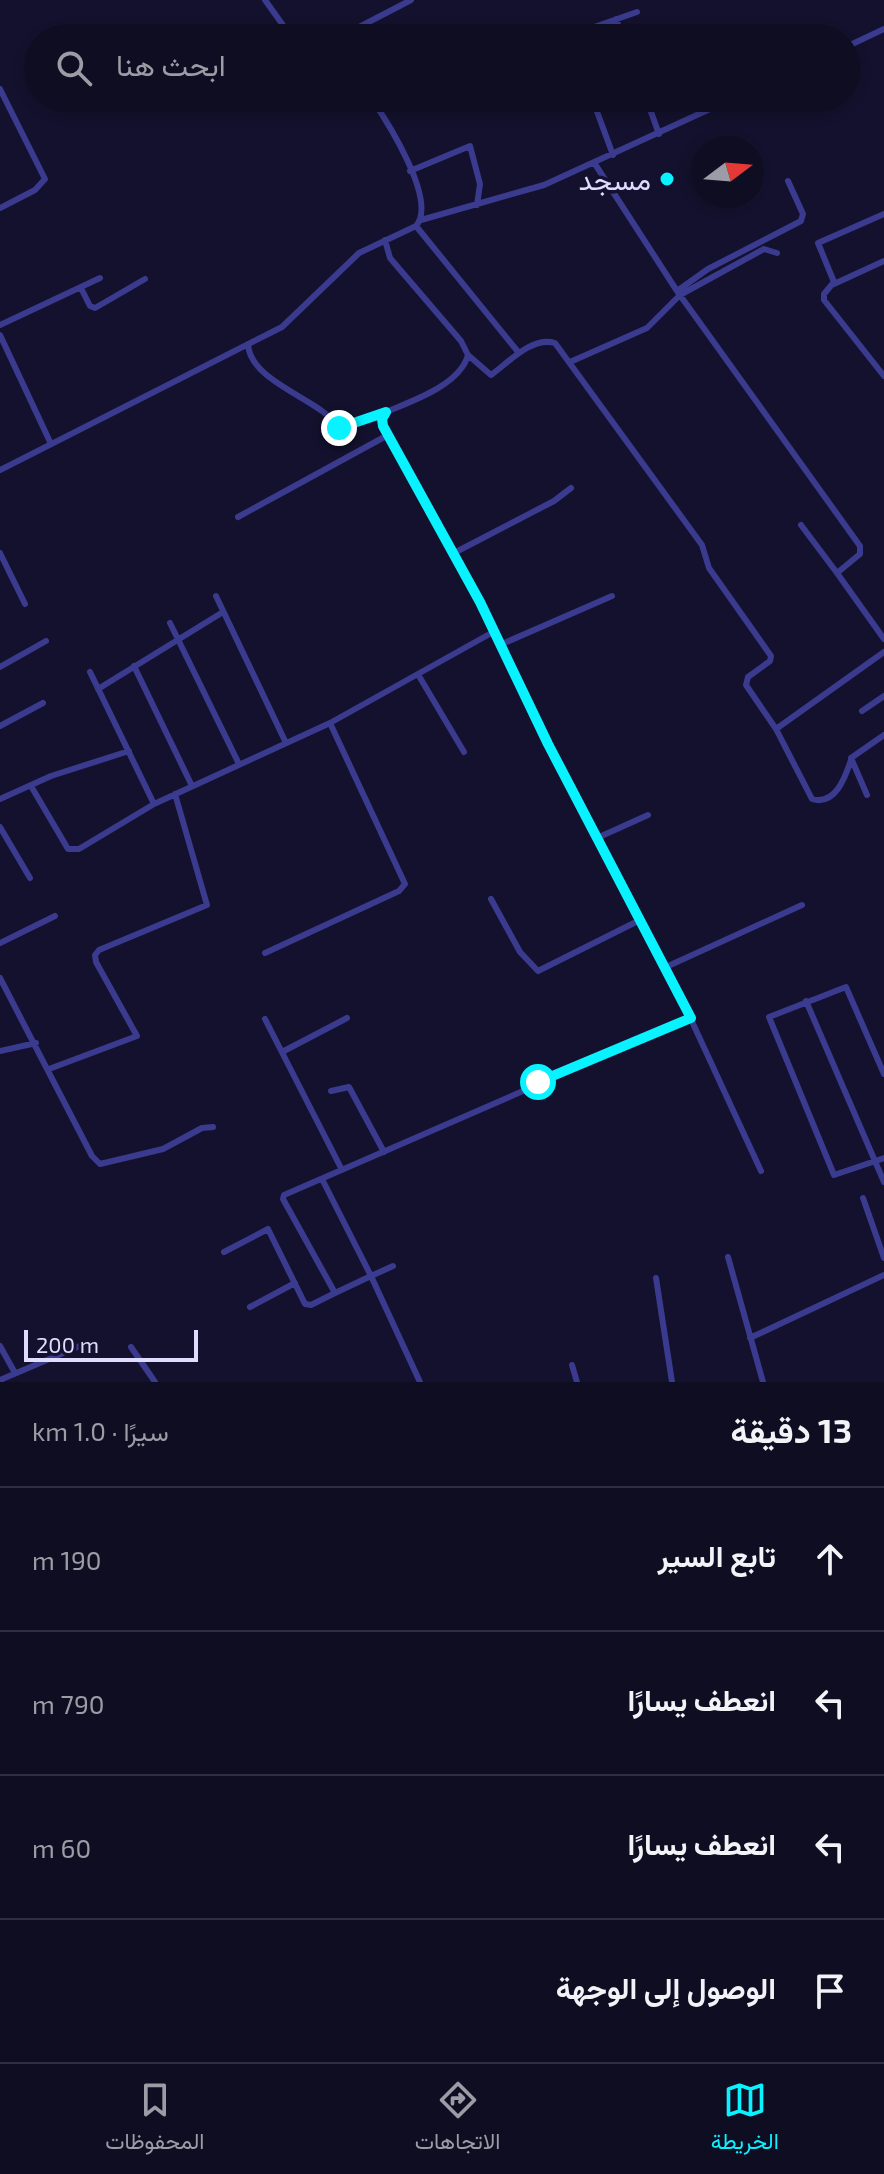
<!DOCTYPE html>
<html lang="ar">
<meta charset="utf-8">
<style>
:root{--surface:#0f0d22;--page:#18162a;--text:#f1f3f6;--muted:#9b9ca5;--line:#2f2d40;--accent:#09f2ff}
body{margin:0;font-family:"Exo 2",Vazirmatn,sans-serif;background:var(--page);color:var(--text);direction:rtl}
.compass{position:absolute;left:692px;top:136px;width:72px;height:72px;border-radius:50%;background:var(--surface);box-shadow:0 4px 12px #0003;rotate:74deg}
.scale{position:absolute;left:24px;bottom:20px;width:174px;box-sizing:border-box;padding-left:8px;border:4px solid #dfddff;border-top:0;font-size:22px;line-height:28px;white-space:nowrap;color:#dfddff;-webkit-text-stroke:6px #14112e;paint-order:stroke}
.stop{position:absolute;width:24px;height:24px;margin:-18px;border:6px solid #09f2ff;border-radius:50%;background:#fff}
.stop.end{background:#09f2ff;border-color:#fff;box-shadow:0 2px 8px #0008}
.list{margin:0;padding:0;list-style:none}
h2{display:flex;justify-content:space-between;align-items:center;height:104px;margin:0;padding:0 32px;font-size:34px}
h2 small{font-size:26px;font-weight:400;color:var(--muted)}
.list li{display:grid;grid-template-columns:52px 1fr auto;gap:24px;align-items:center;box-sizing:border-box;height:144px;padding:0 32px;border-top:2px solid var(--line)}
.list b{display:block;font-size:30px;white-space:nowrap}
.list em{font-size:26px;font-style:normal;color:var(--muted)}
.icon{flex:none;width:44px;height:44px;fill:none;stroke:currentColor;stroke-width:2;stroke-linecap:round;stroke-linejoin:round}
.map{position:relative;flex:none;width:884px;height:1382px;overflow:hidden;direction:ltr}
.search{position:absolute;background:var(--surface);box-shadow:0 4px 12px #0003;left:24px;right:24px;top:24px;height:88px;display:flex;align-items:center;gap:20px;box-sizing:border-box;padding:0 28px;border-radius:44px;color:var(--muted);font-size:30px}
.sheet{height:680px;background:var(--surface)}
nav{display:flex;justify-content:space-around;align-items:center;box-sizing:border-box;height:112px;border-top:2px solid var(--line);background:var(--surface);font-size:22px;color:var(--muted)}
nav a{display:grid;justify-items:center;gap:4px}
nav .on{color:var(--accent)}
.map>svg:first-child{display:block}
</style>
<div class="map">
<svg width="884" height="1382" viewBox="0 0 884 1382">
<rect width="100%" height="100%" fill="#14112e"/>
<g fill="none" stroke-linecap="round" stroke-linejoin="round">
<path stroke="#3a3a8e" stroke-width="6" d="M265 0 290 35 296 38
M616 19 623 38
M338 38 411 0
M563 38 637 12
M846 47 884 29
M0 89 45 179 35 190 0 208
M234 98V103
M592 98 613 155
M646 98 659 134
M595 164 677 291 860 546V554L837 573 884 639
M410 171 470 146 480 184 477 205
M884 214 818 243 834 282 824 294V300L884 376
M421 220 544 185 734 98
M416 226 519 353
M385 240 390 258 461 341 468 355C460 385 412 401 386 412L382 423 480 602 548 744 671 976 761 1171
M834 284 884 261
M81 288 90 306 95 308 145 279
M677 291 708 269 801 221 803 214 788 181
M0 325 100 278
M0 335 51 444
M248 344C250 383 322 399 339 428L386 412
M468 355 491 375C508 363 532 336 555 343L702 545 709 568 771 656 770 661 748 677 746 685 776 729 812 799C835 806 845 778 851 760
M570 362 647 328 680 295 764 249 777 253
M0 470 282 327 359 253 416 226C438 201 387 121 371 98
M238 517 388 435
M801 525 837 573
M0 553 25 604
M454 553 554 501 571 488
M216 596 286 743
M170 623 239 764
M502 644 612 596
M134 666 192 786
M0 667 46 641
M90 672 154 804
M419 676 464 752
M98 689 223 612
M862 711 884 696
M0 726 43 703
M776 729 884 652
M31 786 68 849H79L154 804 330 723 495 631
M867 795 851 758 884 735
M0 799 51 776 129 751
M0 827 30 878
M597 838 648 815
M491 899 520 952 538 971 640 920
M0 943 55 916
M265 953 399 891 405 884 330 723
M666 967 802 905
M0 978 92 1156 100 1164 163 1149 202 1128 213 1127
M806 1001 884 1182
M265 1019 342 1170
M0 1051 36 1043
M282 1052 347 1018
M49 1069 137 1036 96 962 95 955 99 950 207 905 175 794
M884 1074 846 987 769 1017 834 1175 884 1158
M331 1091 349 1087 384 1152
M322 1179 371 1276 335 1293
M863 1198 884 1258
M224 1252 268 1229 305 1304 311 1305 335 1293 283 1199 284 1195 691 1018
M728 1257 763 1382
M393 1266 371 1276 420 1382
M656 1278 672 1382
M250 1307 295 1283
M750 1338 884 1275
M0 1346 15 1373
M131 1347 155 1382
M572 1365 577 1382
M0 1380 82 1345"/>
</g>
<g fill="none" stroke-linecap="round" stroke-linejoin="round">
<path stroke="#09f2ff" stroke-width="10" d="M339 428 386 412 382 419 383 426 480 602 548 744 691 1018 538 1082"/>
</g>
<circle fill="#09f2ff" stroke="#14112e" stroke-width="3" cx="667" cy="179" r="8"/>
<g text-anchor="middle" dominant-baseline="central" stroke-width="7" stroke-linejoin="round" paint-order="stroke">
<g font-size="28" fill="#dfddff" stroke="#14112e" text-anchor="end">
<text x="651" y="179">مسجد</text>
</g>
</g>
</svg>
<svg class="compass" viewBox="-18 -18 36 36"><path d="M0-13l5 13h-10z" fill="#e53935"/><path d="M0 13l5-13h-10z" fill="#9b9ca5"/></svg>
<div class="scale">200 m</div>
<div class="stop" style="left:538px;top:1082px"></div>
<div class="stop end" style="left:339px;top:428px"></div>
<div class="search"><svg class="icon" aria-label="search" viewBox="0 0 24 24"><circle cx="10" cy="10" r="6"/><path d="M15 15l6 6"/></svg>ابحث هنا</div>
</div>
<section class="sheet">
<h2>13 دقيقة<small>سيرًا · 1.0 km</small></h2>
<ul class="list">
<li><svg class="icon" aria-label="ahead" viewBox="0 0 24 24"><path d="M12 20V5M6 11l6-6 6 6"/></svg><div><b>تابع السير</b></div><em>190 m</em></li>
<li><svg class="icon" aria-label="left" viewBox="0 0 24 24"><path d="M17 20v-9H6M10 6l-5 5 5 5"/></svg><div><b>انعطف يسارًا</b></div><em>790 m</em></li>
<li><svg class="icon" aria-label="left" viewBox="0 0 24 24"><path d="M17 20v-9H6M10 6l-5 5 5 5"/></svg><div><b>انعطف يسارًا</b></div><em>60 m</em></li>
<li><svg class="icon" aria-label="arrive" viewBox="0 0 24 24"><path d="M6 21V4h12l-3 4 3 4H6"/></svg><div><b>الوصول إلى الوجهة</b></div></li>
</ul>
</section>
<nav>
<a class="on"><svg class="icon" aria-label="map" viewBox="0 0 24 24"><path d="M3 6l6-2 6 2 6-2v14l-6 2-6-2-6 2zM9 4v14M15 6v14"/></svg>الخريطة</a>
<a><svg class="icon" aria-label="directions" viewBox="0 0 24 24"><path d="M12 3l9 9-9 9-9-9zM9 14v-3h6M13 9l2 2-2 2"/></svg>الاتجاهات</a>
<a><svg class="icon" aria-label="saved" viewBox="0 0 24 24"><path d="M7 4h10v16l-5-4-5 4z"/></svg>المحفوظات</a>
</nav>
